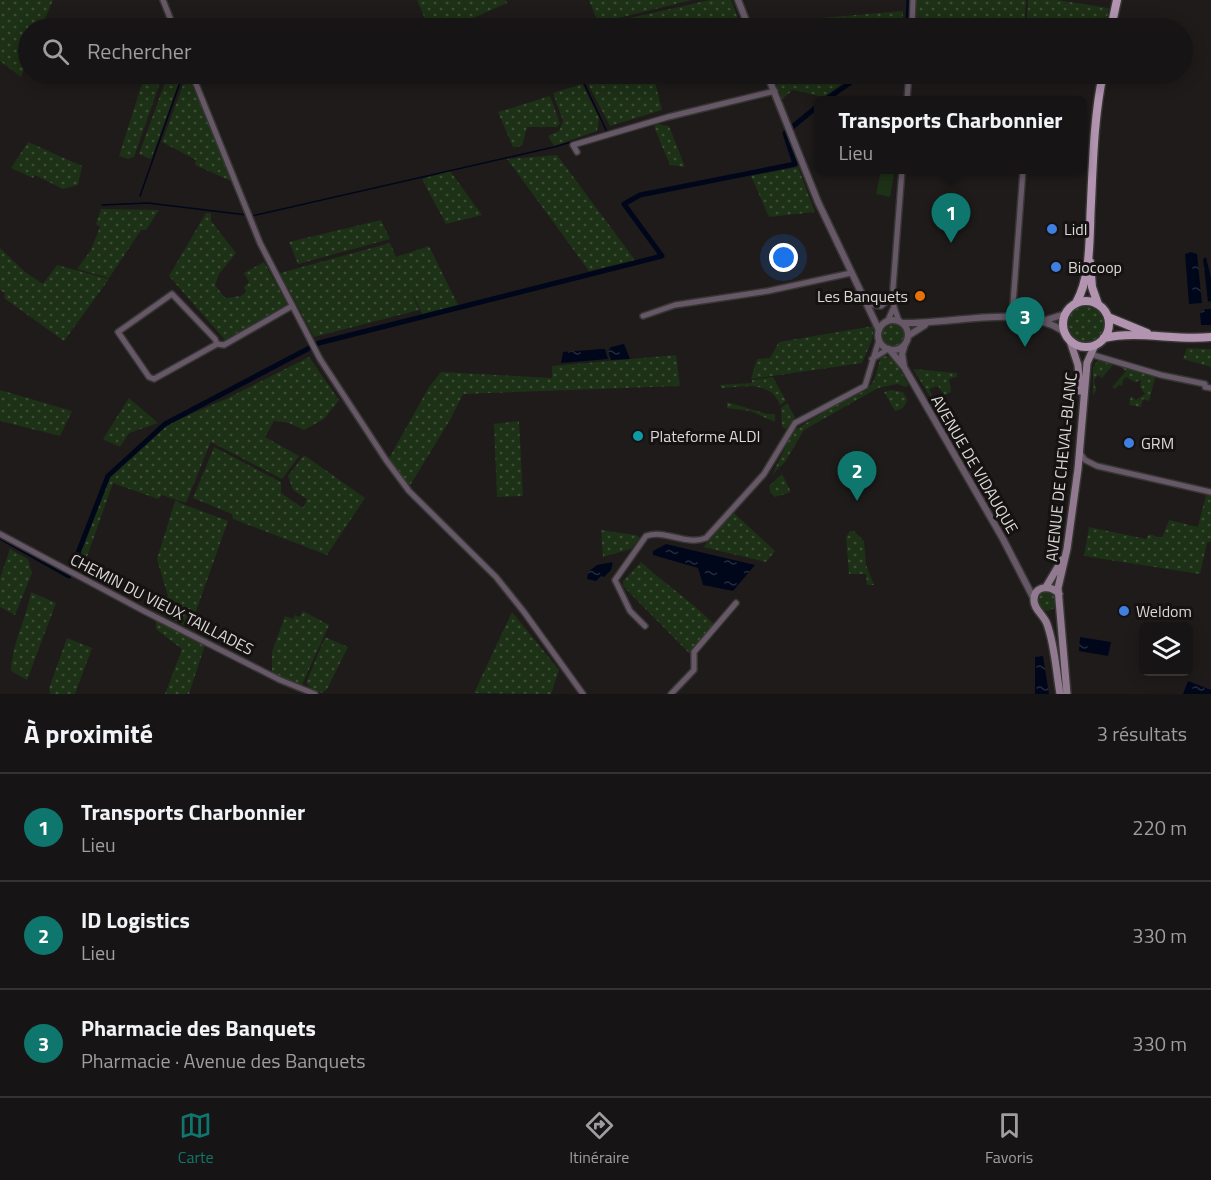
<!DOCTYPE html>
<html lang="fr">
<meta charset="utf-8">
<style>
:root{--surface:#161414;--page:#1f1d1d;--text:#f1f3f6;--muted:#9e9ea0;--line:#353334;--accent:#0f766e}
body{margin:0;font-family:"Titillium Web",sans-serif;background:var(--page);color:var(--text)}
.controls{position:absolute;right:18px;bottom:18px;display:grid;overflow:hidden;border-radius:9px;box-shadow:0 3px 15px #0003}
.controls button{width:54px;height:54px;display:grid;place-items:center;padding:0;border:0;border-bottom:2px solid var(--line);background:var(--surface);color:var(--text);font:30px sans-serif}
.you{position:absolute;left:784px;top:258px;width:21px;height:21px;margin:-15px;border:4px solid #fff;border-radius:50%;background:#1a73e8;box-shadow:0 0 0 9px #1a73e833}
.badge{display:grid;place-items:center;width:39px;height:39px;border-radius:50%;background:var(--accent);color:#fff;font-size:20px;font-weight:700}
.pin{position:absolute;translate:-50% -50px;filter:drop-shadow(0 2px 3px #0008)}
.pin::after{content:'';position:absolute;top:32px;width:21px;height:18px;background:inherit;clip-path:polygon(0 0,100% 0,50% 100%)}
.popup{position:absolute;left:814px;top:96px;width:273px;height:78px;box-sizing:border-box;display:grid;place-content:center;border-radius:9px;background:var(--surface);filter:drop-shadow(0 2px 4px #0005);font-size:20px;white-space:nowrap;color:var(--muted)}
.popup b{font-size:22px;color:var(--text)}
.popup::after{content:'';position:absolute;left:50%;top:100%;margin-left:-12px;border:12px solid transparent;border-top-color:var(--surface)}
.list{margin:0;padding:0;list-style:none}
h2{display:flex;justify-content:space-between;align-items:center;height:78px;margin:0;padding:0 24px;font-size:26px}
h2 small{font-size:20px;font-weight:400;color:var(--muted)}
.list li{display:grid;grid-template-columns:39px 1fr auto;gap:18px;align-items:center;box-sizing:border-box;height:108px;padding:0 24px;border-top:2px solid var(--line)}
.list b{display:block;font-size:22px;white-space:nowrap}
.list p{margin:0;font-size:20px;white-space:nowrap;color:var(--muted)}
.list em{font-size:20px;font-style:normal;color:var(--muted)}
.icon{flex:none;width:33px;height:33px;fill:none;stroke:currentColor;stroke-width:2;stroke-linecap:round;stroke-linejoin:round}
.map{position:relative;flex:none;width:1211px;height:694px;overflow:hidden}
.search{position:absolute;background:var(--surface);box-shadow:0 3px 15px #0003;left:18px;right:18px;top:18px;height:66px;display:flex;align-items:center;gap:15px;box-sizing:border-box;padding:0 21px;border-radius:33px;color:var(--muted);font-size:22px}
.sheet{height:402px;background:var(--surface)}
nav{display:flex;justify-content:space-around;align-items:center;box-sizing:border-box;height:84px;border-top:2px solid var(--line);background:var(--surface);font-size:16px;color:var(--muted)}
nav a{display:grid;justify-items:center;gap:3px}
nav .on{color:var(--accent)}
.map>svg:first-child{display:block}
</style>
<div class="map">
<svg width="1211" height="694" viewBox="0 0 1211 694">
<defs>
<pattern id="grass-dots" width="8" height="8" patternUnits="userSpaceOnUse" patternTransform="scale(1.5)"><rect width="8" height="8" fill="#1d3116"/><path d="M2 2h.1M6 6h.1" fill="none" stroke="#3d4e37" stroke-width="1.8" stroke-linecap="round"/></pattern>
<pattern id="water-ripples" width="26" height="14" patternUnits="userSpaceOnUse" patternTransform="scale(1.5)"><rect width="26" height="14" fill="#00071a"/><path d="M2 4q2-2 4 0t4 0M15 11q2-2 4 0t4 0" fill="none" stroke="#252b3b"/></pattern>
</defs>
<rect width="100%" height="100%" fill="#1e1b1a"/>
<path fill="url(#grass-dots)" d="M0 0H53L41 28H28V59L21 77 0 61Z
M417 0H506L507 3 471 19 475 28H429Z
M589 0H692L598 23Z
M710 0H731L742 28H600L599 25Z
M917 0H1026L1024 28H916Z
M1028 0H1057L1109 8 1105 28H1026Z
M903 11 902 28H753L751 24Z
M145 74H163L134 157 128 159 119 156Z
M168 74H182L151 159 139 154Z
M187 74 233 179 231 181 195 165 196 160 162 142Z
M628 74H653L662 110 610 126 588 84Z
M773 74H855L824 97 793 90 782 99Z
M582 84 599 118 597 131 554 146 548 136 559 131 563 121 553 93Z
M550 96 560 124 556 127H527L522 146 513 147 498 112Z
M657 124 669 126 685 167 670 165 654 127Z
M28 142 82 166 78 185 63 189 35 175 33 178 11 168Z
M557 155 635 260 589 271 507 159Z
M798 167 815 212 769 217 751 176Z
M450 171 482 215 446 224 422 179Z
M101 209 159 210 146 230H141L109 278 77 269 91 250 100 227 96 224Z
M206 213H211V221L236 253 219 274 215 285 225 298 241 296 246 292 244 287 249 282 244 273 264 262 287 304 225 340 169 276Z
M381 220 390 239 298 264 289 242Z
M390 243 396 257 429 246 458 305 422 314 407 282 419 310 314 337 280 273Z
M0 248 25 272 43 284 57 265 109 279 64 341 4 298 5 293 0 290Z
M1066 324a19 19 0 1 1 38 0a19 19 0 1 1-38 0Z
M882 335a11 11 0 1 1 22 0a11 11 0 1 1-22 0Z
M874 326 872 340 862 363 751 379 757 359 770 358 779 342Z
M1187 348 1211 349V367L1183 359Z
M676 355 680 386 463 394 450 420 409 487 388 460 429 387 441 372 552 378V366Z
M887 356 894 360 908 384 907 387 897 384 878 388 804 430 785 462 772 475 793 431 837 404 867 390 874 380 881 357Z
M309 357 339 400 324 419 304 430 289 423 274 421 265 437 299 456 282 479 211 442 218 424 186 503 162 495 158 499 113 483 82 571 73 569 109 478 168 424 228 398Z
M1098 360 1113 365 1102 378 1098 375 1094 380 1096 391 1093 396V367Z
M1118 366 1156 375 1149 401 1143 399 1141 407 1129 405 1131 396 1136 400 1145 394 1140 387 1141 380 1135 382 1126 377 1123 380 1122 386 1119 385 1115 389 1112 387 1126 371Z
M913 369 957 373V377L949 379 951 392 944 395 938 386 929 389 933 397 931 398Z
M773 377 786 401 780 405C770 380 745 387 722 388L719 385 752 383V380Z
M0 390 72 411 60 436 0 421Z
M891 390 903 392 907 399C906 407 901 410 895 411L884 392Z
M129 398 158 423 129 433 120 447 103 439Z
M727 402 767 414H775V422L750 411 727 408Z
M787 403 795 417 786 429 782 427 781 408Z
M519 421 523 496 497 497 494 424Z
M214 447 281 482V493L303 508 307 499 293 490 288 476 304 455 365 498 327 555 233 519 232 514 193 498Z
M782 474 791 492 775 497 770 492 769 486Z
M1206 495 1211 496V541L1207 543 1200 574 1084 556 1089 527 1146 539 1149 534 1162 538 1169 520 1198 527Z
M175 501 228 521 190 628 155 611 168 596 157 559Z
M734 513 775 551 766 562 703 547Z
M601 530 636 535 640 538 631 549 603 557Z
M850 531H854L864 541 866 565 874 585H867L866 574H849L846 537Z
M10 549 28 559 32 573 15 615 0 607V578Z
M641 562C665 584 691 601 714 624L691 655 623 586V581Z
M1037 601a10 10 0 1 1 20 0a10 10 0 1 1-20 0Z
M31 592 56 603 27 680 11 671C12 643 26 620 31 592Z
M303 611 329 625 301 687 272 674V652L285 616 293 619 295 615 300 617Z
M512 612 559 670 551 694 474 693Z
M156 621 205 645 189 694H165L182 649 156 629Z
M325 637 348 647 327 689 322 693 312 689 306 683Z
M67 638 92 648 75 694H50L49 688Z"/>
<path fill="#1d3116" d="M881 170H895L890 197 876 194Z"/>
<path fill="url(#water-ripples)" d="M1191 252 1197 254 1202 303 1189 304 1185 254Z
M1206 257 1211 278V301L1208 302 1203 259Z
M1205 309H1211V325H1201L1200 312Z
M624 344 630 359 611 360 608 351 611 347Z
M601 349H605L608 359 561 363 563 352Z
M666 544 755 565 733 591 703 585 698 568 653 555V551Z
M613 562 611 570 604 577 601 576 596 581 587 579 588 572 597 565Z
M1080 637 1111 642 1108 656 1079 651Z
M1043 656 1049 694H1035V657Z
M1188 681 1211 690V694H1183Z"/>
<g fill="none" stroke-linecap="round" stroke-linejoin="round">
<path stroke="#00071a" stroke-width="1.5" d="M140 196 183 74
M102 205 148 203 247 215
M252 216 554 147 607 132 583 81 613 74"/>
<path stroke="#00071a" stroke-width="5" d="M908 28 909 0
M825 100 863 74
M2 538 69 576 108 476 165 424 319 343 662 256 624 204 640 195 795 164 785 133 819 105"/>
<g stroke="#383635" stroke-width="8">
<path id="minor" d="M163 0 174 28
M912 28 913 0
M192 74 260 243 320 359 386 460 409 491 496 577 524 612 583 694
M907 100 909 74
M577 152 573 145 668 117 775 91
M865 299 873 305 881 306 893 296
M643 316 675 305 768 291 851 273
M1012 318 1023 170
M888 320 893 309
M899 321 894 307 893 288 902 170
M217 344 215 339 172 294 118 332 149 377 154 379 217 344 224 345 292 306
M1090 354 1161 375 1205 384V387L1211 388
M872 359 888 349
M1080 453 1085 460 1097 466 1211 492
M0 534 144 611 280 680 315 694
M645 626 630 611 615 580 646 536C665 529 686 546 706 538L764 474 795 423 865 386 879 340
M671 694 694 670V652L736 603"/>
</g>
<g stroke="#383635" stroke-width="9">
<path id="tertiary" d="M738 0 749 28
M767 74 818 202 879 330
M878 335a15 15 0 1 1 30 0a15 15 0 1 1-30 0Z
M1043 321 1065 314
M903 323C951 325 1021 303 1063 331
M908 336 925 325
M889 349 904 367 1003 539 1034 599
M904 367 902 354 905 344"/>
</g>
<g stroke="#383635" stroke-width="10">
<path id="secondary" d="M1070 341 1078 365 1080 391
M1046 587 1062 560
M1059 594C1051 585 1035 585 1034 599 1033 609 1044 615 1047 624 1055 646 1056 671 1060 694
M1067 694 1058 588 1067 549 1078 469 1087 363 1095 345"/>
</g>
<g stroke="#383635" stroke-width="11">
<path id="primary" d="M1111 28 1117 0
M1090 262 1092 287 1098 304
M1063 324a23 23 0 1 1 46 0a23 23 0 1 1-46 0Z
M1076 303C1092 275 1089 234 1091 203 1093 160 1094 116 1103 74
M1108 317 1147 333
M1104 338C1138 330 1176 341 1211 337"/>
</g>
<use href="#minor" stroke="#665866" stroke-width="5"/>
<use href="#tertiary" stroke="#665866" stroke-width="6"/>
<use href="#secondary" stroke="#917a90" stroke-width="7"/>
<use href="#primary" stroke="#b294b1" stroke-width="8"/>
</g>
<g fill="#3f7fe0" stroke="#151211" stroke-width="2">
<circle cx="1052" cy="229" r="6"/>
<circle cx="1056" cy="267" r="6"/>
<circle cx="1129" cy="443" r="6"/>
<circle cx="1124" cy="611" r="6"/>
</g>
<circle fill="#e8710a" stroke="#151211" stroke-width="2" cx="920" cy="296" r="6"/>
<circle fill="#0f9aa8" stroke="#151211" stroke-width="2" cx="638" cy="436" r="6"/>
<g text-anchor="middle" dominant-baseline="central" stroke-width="6" stroke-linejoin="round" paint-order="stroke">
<g font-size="16" fill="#dbd9d8" stroke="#151211" text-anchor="start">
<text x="1064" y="229">Lidl</text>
<text x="1068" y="267">Biocoop</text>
<text x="908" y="296" text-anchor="end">Les Banquets</text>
<text x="650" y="436">Plateforme ALDI</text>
<text x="1141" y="443">GRM</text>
<text x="1136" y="611">Weldom</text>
</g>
<g font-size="16" fill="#dbd9d8" stroke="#151211">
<text transform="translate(975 464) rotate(60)">AVENUE DE VIDAUQUE</text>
<text transform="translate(1061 467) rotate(-84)">AVENUE DE CHEVAL-BLANC</text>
<text transform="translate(162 604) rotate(27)">CHEMIN DU VIEUX TAILLADES</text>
</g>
</g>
</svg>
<div class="controls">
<button><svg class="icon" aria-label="layers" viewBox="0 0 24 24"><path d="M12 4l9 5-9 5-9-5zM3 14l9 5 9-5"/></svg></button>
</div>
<div class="you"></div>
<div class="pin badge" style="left:951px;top:243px">1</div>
<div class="popup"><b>Transports Charbonnier</b>Lieu</div>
<div class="pin badge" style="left:857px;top:501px">2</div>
<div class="pin badge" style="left:1025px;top:347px">3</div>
<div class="search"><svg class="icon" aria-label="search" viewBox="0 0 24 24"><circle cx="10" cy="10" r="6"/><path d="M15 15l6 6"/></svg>Rechercher</div>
</div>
<section class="sheet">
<h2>À proximité<small>3 résultats</small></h2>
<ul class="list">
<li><span class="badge">1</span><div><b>Transports Charbonnier</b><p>Lieu</p></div><em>220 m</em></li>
<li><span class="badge">2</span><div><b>ID Logistics</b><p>Lieu</p></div><em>330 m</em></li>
<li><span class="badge">3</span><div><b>Pharmacie des Banquets</b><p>Pharmacie · Avenue des Banquets</p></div><em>330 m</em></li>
</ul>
</section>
<nav>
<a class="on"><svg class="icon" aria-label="map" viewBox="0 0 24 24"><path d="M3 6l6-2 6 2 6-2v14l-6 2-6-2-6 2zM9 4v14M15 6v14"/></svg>Carte</a>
<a><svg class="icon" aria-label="directions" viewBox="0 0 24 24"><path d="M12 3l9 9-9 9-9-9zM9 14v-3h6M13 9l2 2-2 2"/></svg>Itinéraire</a>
<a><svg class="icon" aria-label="saved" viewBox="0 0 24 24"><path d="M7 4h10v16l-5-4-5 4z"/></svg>Favoris</a>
</nav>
